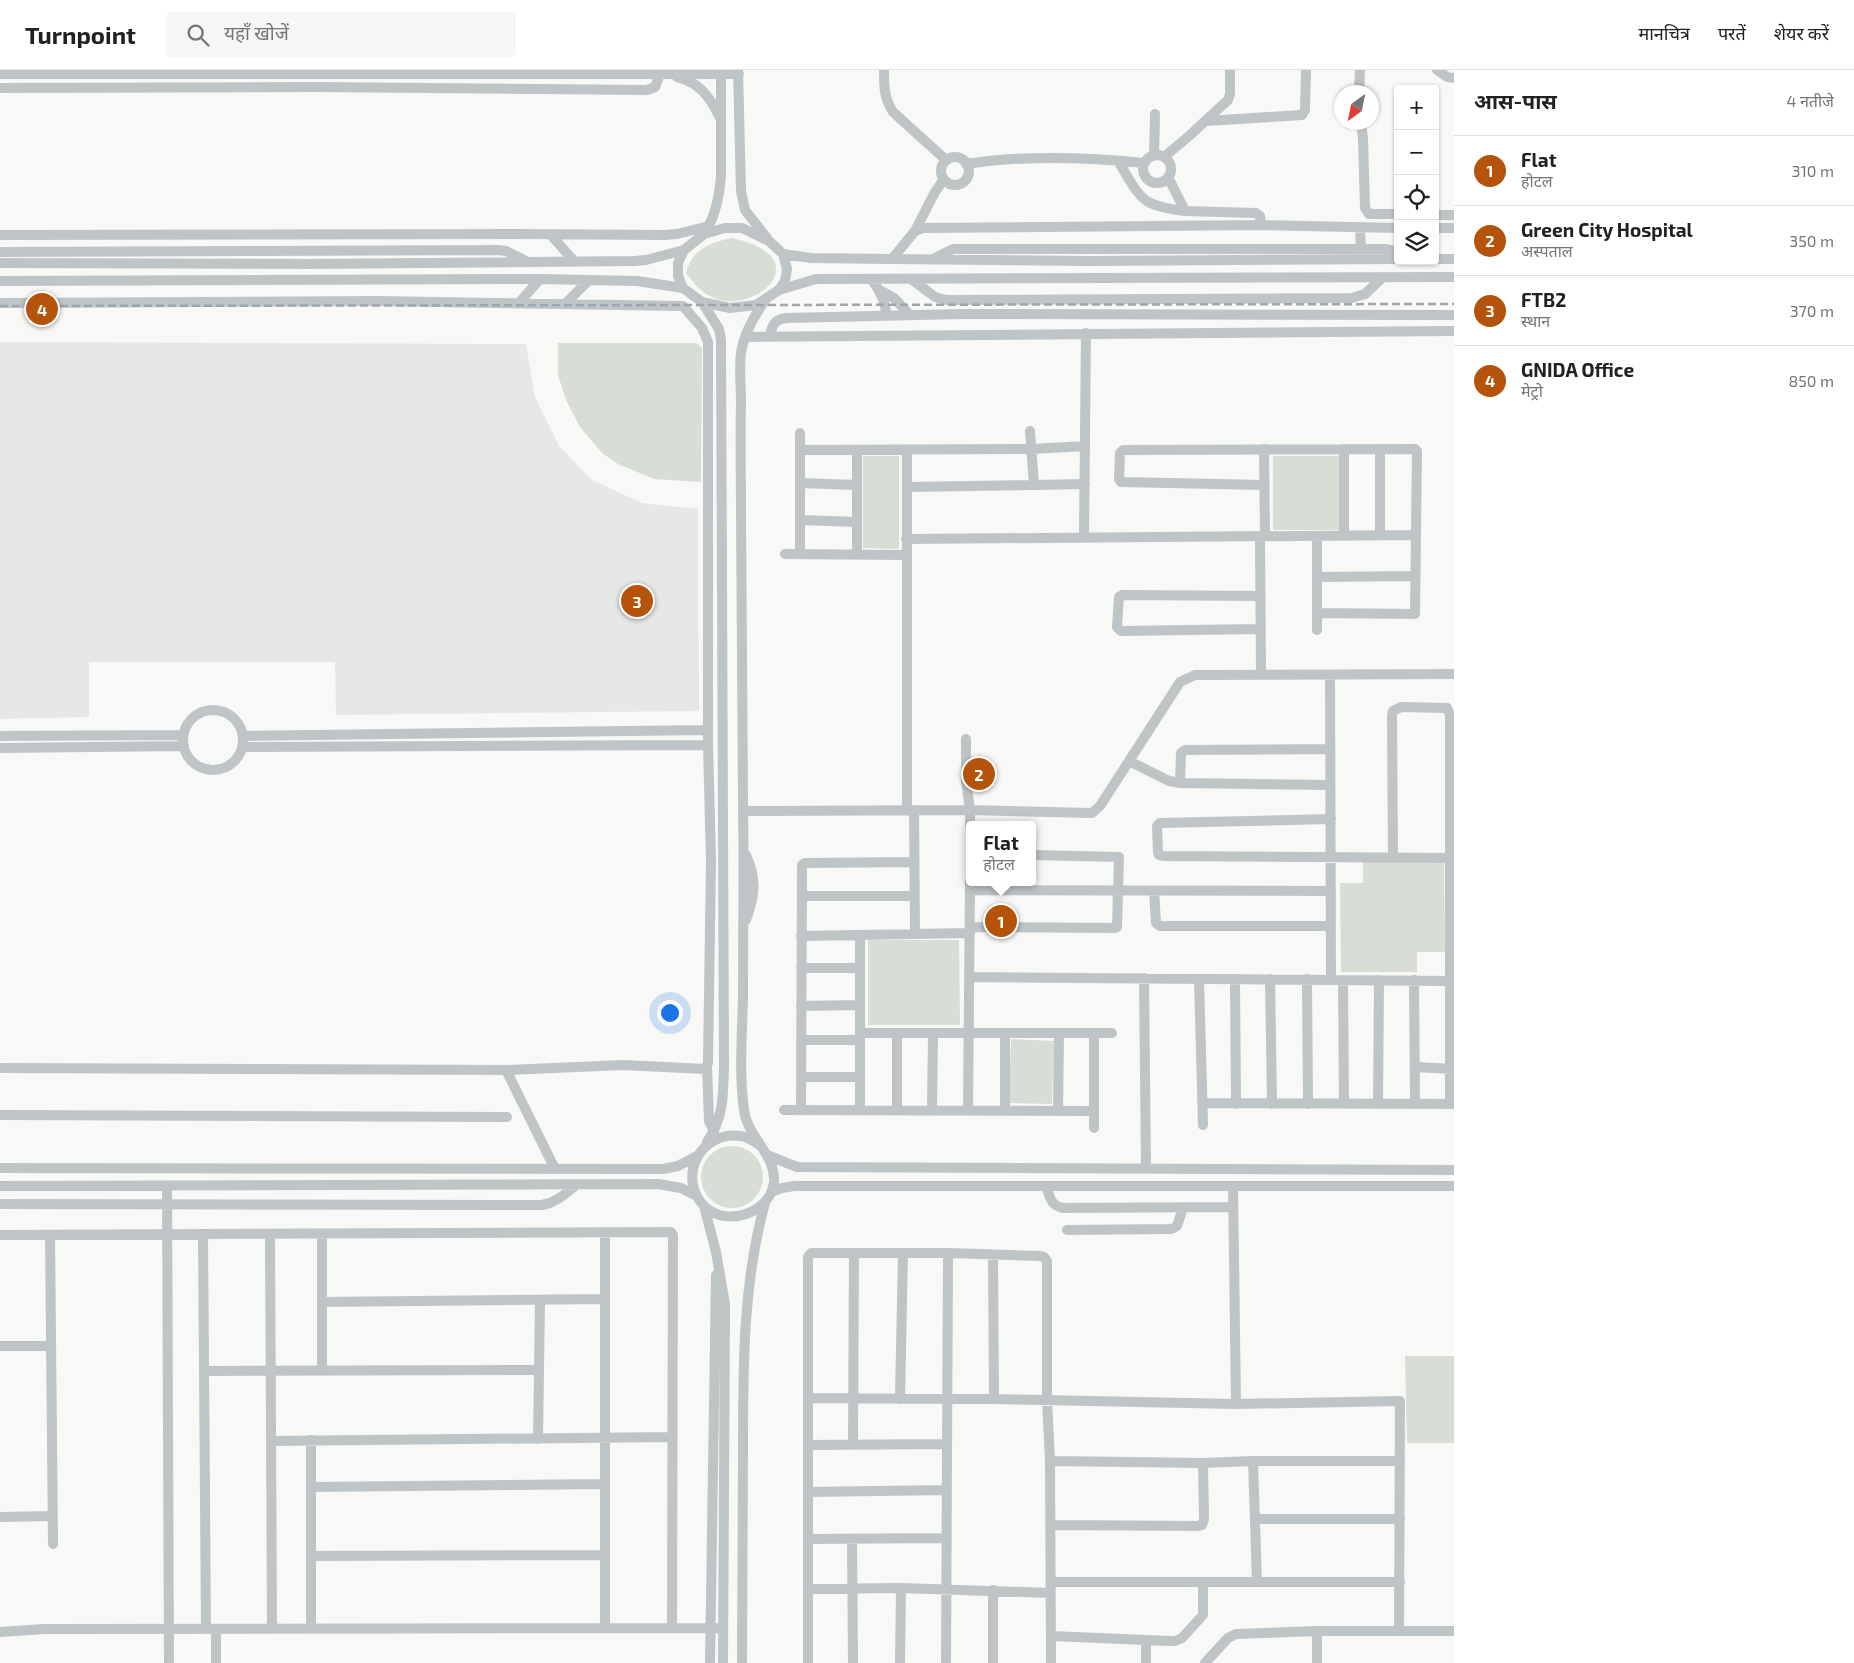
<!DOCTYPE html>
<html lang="hi">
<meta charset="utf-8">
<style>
:root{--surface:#fff;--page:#f6f6f6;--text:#202124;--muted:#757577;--line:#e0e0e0;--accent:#b45309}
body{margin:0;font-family:"Exo 2","Noto Sans Devanagari",sans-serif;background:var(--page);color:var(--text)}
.controls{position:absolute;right:15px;top:15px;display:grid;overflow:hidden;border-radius:5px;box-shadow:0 1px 4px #0004}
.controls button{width:45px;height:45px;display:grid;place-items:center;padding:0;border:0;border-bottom:1px solid var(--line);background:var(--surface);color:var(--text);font:25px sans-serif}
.compass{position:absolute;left:1334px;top:15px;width:45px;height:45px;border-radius:50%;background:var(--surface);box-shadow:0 1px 4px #0004;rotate:213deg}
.you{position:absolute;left:669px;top:942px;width:18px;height:18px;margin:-12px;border:4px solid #fff;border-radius:50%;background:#1a73e8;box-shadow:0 0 0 8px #1a73e833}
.badge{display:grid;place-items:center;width:32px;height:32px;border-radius:50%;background:var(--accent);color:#fff;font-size:16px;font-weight:700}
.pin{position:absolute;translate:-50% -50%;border:2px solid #fff;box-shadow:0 1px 5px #0006}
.popup{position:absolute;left:966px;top:751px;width:70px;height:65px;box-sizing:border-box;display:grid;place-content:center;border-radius:5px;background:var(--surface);filter:drop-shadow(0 1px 4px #0005);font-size:16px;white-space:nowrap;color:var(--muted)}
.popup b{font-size:19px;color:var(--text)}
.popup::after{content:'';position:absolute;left:50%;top:100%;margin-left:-10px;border:10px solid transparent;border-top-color:var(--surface)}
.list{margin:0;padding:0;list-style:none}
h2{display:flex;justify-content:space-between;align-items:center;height:65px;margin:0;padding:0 20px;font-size:21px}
h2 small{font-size:16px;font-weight:400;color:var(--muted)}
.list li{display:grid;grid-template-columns:32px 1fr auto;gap:15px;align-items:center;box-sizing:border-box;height:70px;padding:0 20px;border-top:1px solid var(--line)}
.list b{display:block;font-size:19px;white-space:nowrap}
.list p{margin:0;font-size:16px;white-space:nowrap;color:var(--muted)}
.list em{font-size:16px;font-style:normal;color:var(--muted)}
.icon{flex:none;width:28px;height:28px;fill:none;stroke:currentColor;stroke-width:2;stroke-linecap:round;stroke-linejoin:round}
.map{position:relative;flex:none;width:1454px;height:1593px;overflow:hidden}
header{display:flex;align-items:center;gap:30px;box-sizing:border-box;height:70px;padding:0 25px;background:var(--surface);border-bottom:1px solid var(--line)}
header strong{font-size:24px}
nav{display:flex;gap:28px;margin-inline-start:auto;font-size:18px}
.search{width:350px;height:45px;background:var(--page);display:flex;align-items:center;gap:12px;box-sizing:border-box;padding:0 18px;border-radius:5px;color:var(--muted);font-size:19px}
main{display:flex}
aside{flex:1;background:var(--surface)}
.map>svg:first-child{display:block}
</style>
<header>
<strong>Turnpoint</strong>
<div class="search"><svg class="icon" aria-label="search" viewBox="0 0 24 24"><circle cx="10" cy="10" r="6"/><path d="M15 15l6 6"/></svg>यहाँ खोजें</div>
<nav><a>मानचित्र</a><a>परतें</a><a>शेयर करें</a></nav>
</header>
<main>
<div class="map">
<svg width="1454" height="1593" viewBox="0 0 1454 1593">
<rect width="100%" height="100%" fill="#f8f8f6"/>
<path fill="#e6e8e7" d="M0 272 526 274 535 327 559 376 592 410 642 433 698 439 699 641 336 645 335 592H89V647L0 649Z"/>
<path fill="#d8ddd5" d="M732 168C824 188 750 251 708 225 699 220 692 211 686 203 692 179 709 173 732 168Z
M558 273H696L702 278 701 412 654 409 618 394 602 383 580 357 566 330 558 305Z
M863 386H899V479L863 478Z
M1273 386H1339V460H1273Z
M1363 790H1444L1445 882H1417V902H1341L1340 813H1363Z
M868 870H959L960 955H868Z
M1011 969 1054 971 1052 1034 1009 1033Z
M701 1107a31 31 0 1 1 62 0a31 31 0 1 1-62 0Z
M1405 1286H1454V1373H1407Z"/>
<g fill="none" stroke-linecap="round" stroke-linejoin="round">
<path stroke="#bfc4c7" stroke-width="10" d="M738 0 741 121 745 140 767 168
M884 0C884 17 884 28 893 42L946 90
M1437 0 1447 7 1454 8
M0 4H739
M677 7C699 12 710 27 719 46
M0 18 318 17 647 20 655 17 660 4
M1359 22 1360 0
M1206 51 1302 45 1305 40 1306 0
M1361 52 1363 69 1365 138 1369 144H1398
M1143 99a14 14 0 1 1 28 0a14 14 0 1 1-28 0Z
M1154 86 1155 44
M1164 87 1189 66 1228 30 1230 24V0
M941 101a14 14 0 1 1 28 0a14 14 0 1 1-28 0Z
M1118 91C1141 128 1139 136 1185 141
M966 94C1024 85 1086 87 1144 93
M1168 107 1185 141 1256 143 1260 146 1261 155
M1435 145H1454
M1360 158 1361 179
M1435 158H1454
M706 161C716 144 719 126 721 107V0
M915 161 935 122 944 109
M550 164 574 191
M0 165 521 164 665 165 677 164 709 156
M0 182 499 180 506 181 524 190
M783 184 811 188 892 189 1089 191 1398 189
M892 189 915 161 923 158 1261 155 1398 158
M933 189 953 179C1098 180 1242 178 1387 179L1398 182
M1435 189H1454
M0 193 307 194 635 191 646 190 684 180
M871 209C881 221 884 230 887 246
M911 209 935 227 946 230 1352 228 1365 224 1382 208
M0 211 540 209 637 211 683 218 702 232 730 238 756 235 779 220 785 211 787 199 783 184 769 171 742 158H725L704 164 684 180 678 193V206L683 218
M779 220 816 209 1454 207
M881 221 894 228 910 245
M702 232 719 259 721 270 724 997C723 1026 724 1047 707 1072
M0 233 376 231 683 236 702 258 708 272V675L711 790 708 993 705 999 623 995 506 1000 0 998
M519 233 540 209
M565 234 589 210
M770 266C772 255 774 250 786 248L962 244 1454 245
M745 267 1454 261
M800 363V484
M1264 379 1265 466
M1344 379V465
M800 380 1032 379 1085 376
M857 380V485
M800 413 857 415
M1034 415 1085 414
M1265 415 1121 412 1119 409 1120 383 1123 380 1415 379 1417 381 1415 544 1317 543
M907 417 1034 415 1030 361
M800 450 857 452
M1380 465V379
M1260 466 1261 605
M1317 466V560
M1084 467 1086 263
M906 469 1415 465
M785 484 906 485
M1317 507 1415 506
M1260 526 1122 525 1119 527 1117 557 1121 561 1261 559
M1330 605 1331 910
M183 670a30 30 0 1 1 60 0a30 30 0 1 1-60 0Z
M0 666 183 665
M243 666 708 660
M966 669V711L970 740V755
M243 677 708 675
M0 678 184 676
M1129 691 1169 711 1180 713 1330 715
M1180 713 1181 683 1185 680 1330 679
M907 740V380
M914 740 915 864
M743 741 970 740 1092 743 1100 736 1180 612 1195 605 1454 604
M1331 749 1160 753 1157 756 1158 782 1159 785 1163 786 1454 788
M746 785C757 809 755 826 746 850
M1393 787 1392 646 1393 641 1401 637 1447 638 1450 645V1034
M970 820 1331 821
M1154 821 1156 853 1160 856H1331
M802 826H914
M970 857 1115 858 1117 857 1119 787 1032 785
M860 865V1040
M801 866 970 863
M801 898H860
M970 907 1450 911
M1144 908 1146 1098
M1199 909 1203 1055
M1235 909 1236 1034
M1270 909 1272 1034
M1307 909 1308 1034
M1343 910 1344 1034
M1414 910 1415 1034
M801 936 860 935
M860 963H1112
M1005 963V1040
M1094 963V1058
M801 970H860
M707 996 709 1051 714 1061
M1415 997 1454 999
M506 1000 555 1099
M801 1007H860
M1202 1033 1454 1034
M1378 1034 1379 910
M784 1040 1094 1041
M801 1040 802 795 805 793 914 792
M897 1040V963
M932 1040 933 963
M968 1040 970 812
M1058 1041 1059 963
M0 1045 507 1047
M761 1076C755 1072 749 1067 741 1066 700 1060 676 1108 705 1137 728 1158 772 1142 774 1111 775 1083 747 1067 744 1040 739 1003 742 965 743 928 743 862 744 797 743 731 742 634 742 537 741 440 741 404 740 369 741 333 741 317 739 299 741 283 744 262 755 244 767 228
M767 1085 797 1097 1454 1100
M0 1098 663 1099 678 1096 697 1086
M0 1116 658 1114 681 1118 697 1126
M167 1116 169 1593
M1046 1116C1050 1128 1051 1136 1064 1138L1233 1137
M1233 1116 1236 1334
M771 1122 782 1118 794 1116H1454
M0 1134 542 1135C555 1133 565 1124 575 1116
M704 1136 716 1182 725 1234 723 1593
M1067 1160 1172 1159 1177 1156 1183 1138
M203 1164 206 1559
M270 1164 272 1558
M322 1164V1301
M0 1165 671 1162 673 1165 672 1558
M50 1165 53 1474
M993 1185 994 1329
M322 1232 605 1229
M0 1276H51
M204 1301 539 1300
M808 1328 994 1329 1236 1334 1400 1331 1399 1561
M900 1329 903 1183
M538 1369 540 1230
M311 1370V1558
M271 1371 673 1367
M808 1375 947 1374
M853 1375 854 1183
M1050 1391 1203 1393 1253 1391H1400
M1253 1391 1257 1512
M311 1417 605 1414
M808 1422 947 1420
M0 1447 52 1446
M1255 1449H1400
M1051 1455 1197 1456 1202 1455 1204 1449 1203 1393
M808 1469 946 1468
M852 1469 853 1593
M311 1486 605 1485
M1051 1512H1400
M808 1519 901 1518 1050 1523
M993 1520V1593
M605 1558V1163
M1317 1561V1593
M0 1562 45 1559 723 1558
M1051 1566 1170 1571H1175L1182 1568 1203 1545V1512
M216 1593V1559
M710 1593 716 1205
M742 1593C742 1521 743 1449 743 1377 743 1295 743 1212 765 1133
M808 1593V1187L811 1183H948L1039 1186 1044 1187 1047 1191V1330L1050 1391 1051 1593
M900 1593 901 1518
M946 1593 948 1183
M1146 1593V1570
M1205 1593 1228 1568 1236 1564 1317 1561H1454"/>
<path stroke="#9fa7ac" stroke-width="2.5" stroke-dasharray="8 4" stroke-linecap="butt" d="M0 236 1454 234"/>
</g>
</svg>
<div class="controls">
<button>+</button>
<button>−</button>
<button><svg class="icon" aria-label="locate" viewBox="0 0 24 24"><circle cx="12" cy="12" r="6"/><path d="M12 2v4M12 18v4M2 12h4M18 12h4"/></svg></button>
<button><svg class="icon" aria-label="layers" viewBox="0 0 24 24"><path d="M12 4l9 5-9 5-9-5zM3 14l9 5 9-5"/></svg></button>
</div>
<svg class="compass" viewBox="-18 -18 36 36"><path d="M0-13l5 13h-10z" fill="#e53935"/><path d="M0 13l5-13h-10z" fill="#757577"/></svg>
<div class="you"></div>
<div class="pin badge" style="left:1001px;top:851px">1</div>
<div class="popup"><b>Flat</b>होटल</div>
<div class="pin badge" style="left:979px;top:704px">2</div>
<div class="pin badge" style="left:637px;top:531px">3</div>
<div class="pin badge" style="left:42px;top:239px">4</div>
</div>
<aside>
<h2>आस-पास<small>4 नतीजे</small></h2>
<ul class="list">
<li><span class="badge">1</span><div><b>Flat</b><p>होटल</p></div><em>310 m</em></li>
<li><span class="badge">2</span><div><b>Green City Hospital</b><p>अस्पताल</p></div><em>350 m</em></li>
<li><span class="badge">3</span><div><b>FTB2</b><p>स्थान</p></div><em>370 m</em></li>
<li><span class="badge">4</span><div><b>GNIDA Office</b><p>मेट्रो</p></div><em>850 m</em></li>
</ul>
</aside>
</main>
